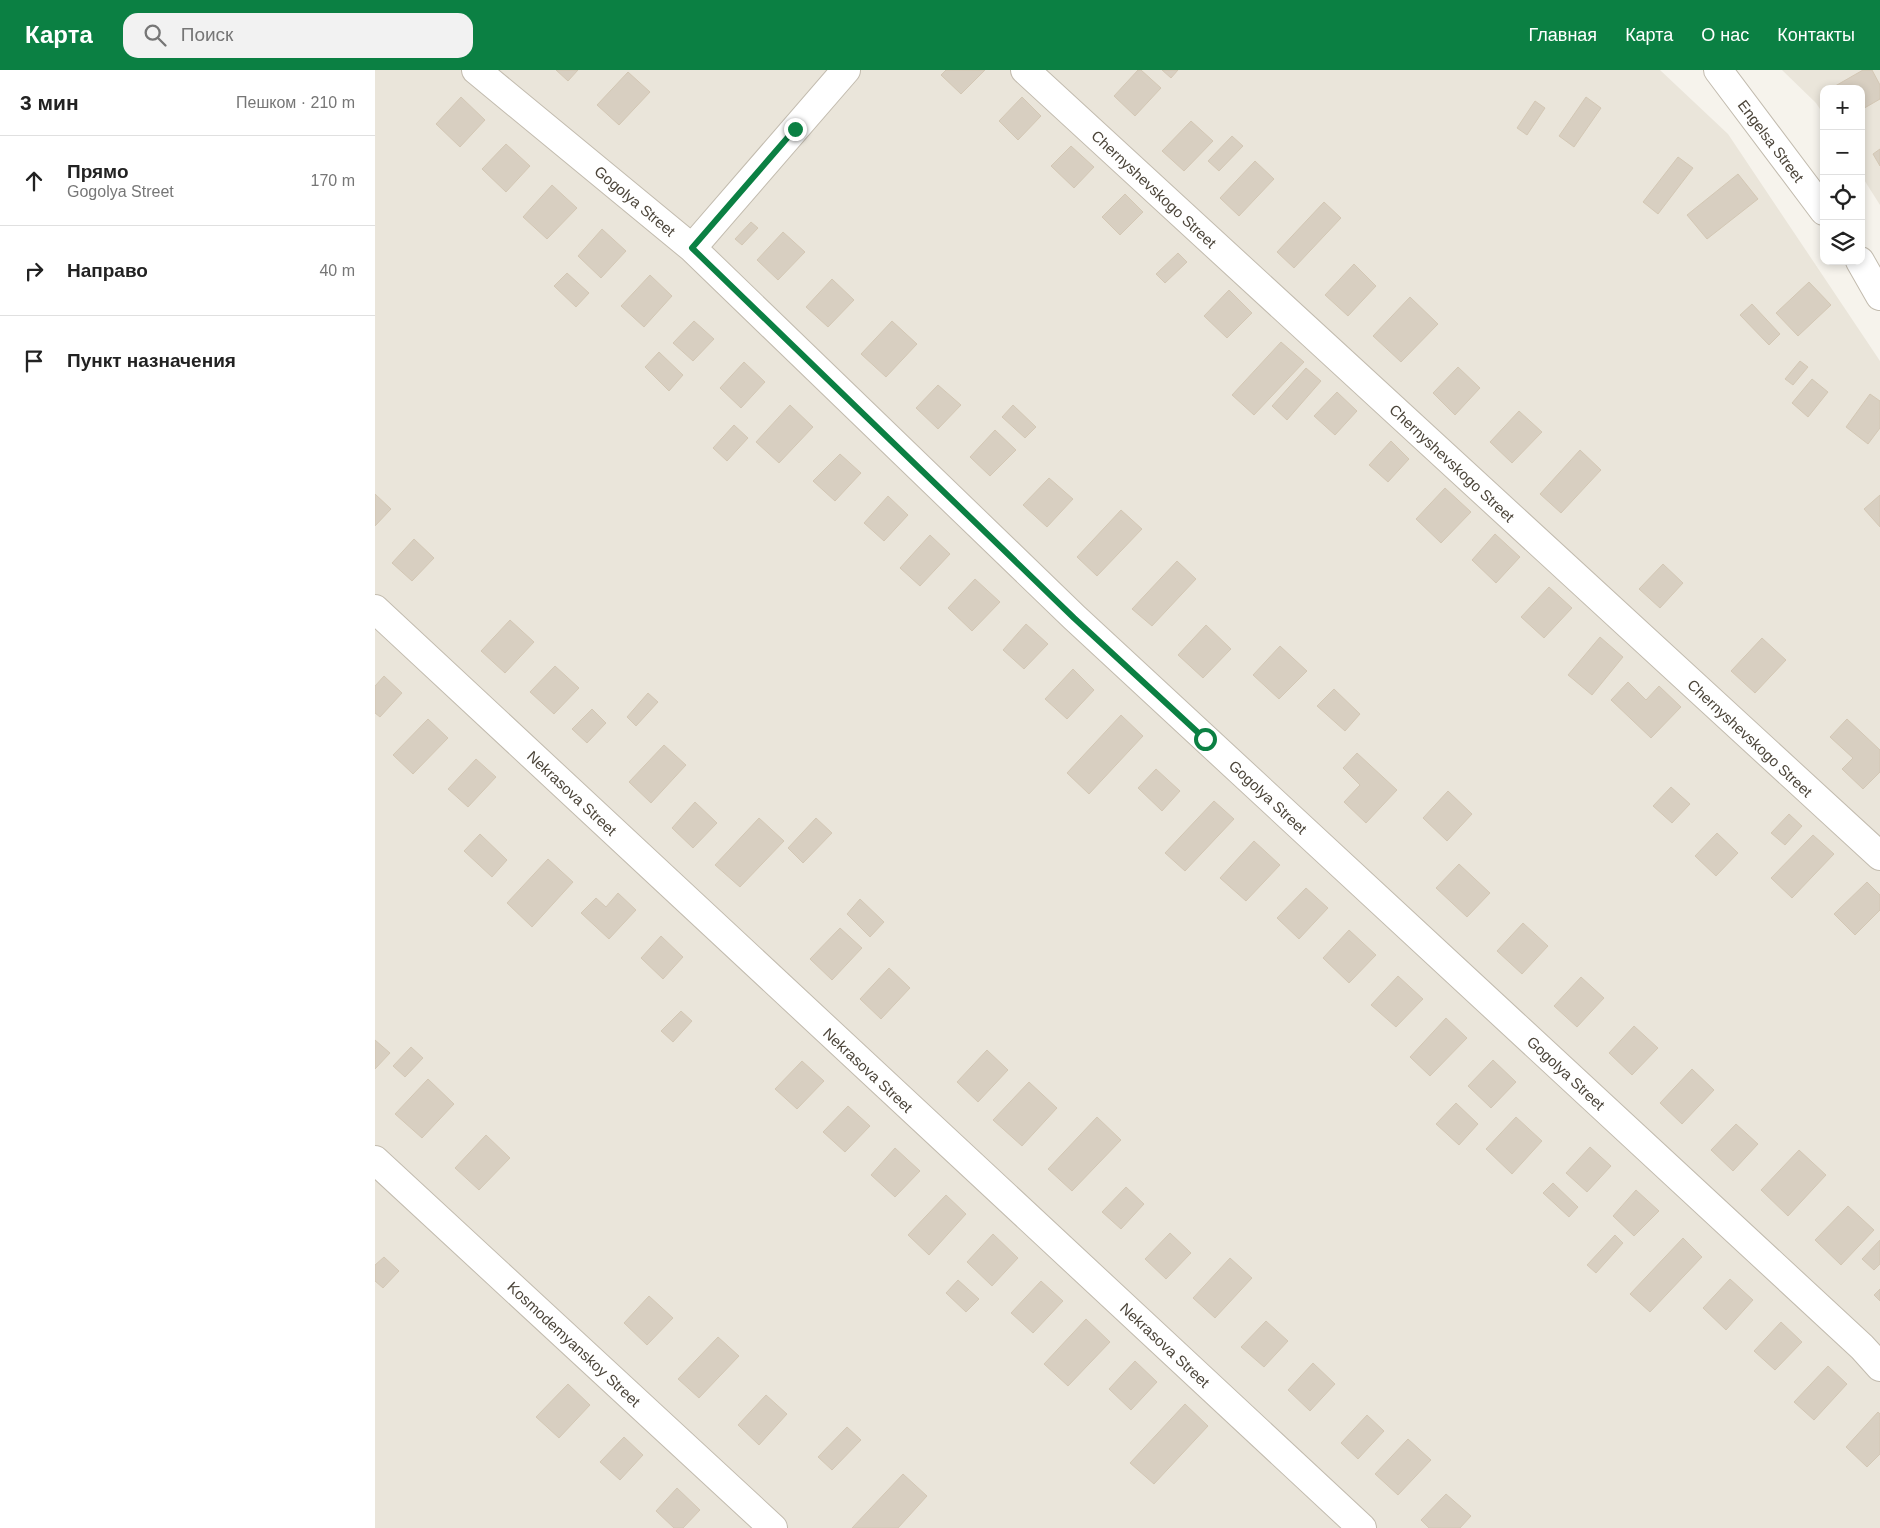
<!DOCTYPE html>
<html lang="ru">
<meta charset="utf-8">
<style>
:root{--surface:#fff;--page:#f2f2f2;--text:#222;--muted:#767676;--line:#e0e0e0;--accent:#0b8043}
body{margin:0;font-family:Helvetica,sans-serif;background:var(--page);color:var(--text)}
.controls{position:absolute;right:15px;top:15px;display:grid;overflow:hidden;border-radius:10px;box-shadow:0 2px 8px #0003}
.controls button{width:45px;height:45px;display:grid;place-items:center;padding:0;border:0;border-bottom:1px solid var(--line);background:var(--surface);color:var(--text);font:25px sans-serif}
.stop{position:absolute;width:15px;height:15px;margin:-11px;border:4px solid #0b8043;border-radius:50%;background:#fff}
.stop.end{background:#0b8043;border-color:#fff;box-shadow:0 1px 5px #0008}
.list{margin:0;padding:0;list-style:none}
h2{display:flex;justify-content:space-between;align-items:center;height:65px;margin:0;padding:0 20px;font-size:21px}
h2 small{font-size:16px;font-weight:400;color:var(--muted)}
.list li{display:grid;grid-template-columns:32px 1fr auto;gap:15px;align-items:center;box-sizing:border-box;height:90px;padding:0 20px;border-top:1px solid var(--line)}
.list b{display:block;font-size:19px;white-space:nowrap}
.list p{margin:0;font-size:16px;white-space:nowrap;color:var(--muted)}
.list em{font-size:16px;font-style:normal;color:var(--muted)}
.icon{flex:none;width:28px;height:28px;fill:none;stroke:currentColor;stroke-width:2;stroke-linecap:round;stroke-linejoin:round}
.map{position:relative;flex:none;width:1505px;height:1458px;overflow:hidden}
header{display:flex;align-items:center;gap:30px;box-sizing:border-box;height:70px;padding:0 25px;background:var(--accent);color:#fff}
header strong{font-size:24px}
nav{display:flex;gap:28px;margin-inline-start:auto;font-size:18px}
.search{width:350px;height:45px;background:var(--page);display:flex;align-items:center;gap:12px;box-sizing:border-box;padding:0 18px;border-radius:15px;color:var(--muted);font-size:19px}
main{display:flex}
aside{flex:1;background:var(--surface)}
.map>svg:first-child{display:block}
</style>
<header>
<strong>Карта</strong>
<div class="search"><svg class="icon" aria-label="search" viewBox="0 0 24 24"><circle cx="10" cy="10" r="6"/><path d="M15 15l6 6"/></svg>Поиск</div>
<nav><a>Главная</a><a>Карта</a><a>О нас</a><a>Контакты</a></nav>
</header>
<main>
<aside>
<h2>3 мин<small>Пешком · 210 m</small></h2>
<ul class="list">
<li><svg class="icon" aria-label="ahead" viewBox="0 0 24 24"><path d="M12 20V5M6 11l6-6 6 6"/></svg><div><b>Прямо</b><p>Gogolya Street</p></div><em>170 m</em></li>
<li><svg class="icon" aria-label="right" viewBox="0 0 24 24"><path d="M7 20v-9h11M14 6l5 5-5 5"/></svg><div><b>Направо</b></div><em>40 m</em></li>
<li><svg class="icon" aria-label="arrive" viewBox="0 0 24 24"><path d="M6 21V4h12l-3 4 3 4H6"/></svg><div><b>Пункт назначения</b></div></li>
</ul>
</aside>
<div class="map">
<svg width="1505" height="1458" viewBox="0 0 1505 1458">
<rect width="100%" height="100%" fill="#f6f3ec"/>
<path fill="#eae5da" d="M0 0H1285L1353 64 1505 291V1458H0Z
M1407 0H1505V135L1486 105V19H1449V45L1441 33Z"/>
<path fill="#d8cfc1" stroke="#d3c7b4" d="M181 0H203L193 11Z
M571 0H610L586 24 566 5Z
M763 0H766L786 18 760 46 739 26Z
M787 0H803L796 8Z
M1488 0H1497L1505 15V29L1486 40V19H1455Z
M253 2 275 22 244 55 222 35Z
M86 27 110 50 85 77 61 54Z
M647 27 666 46 643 70 624 51Z
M1211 27 1226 38 1199 77 1184 66Z
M1160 31 1170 38 1152 65 1142 58Z
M816 51 838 71 809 101 787 81Z
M857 66 868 76 844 101 833 91Z
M131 74 155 96 131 122 107 99Z
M696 76 719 97 699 118 676 96Z
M1505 79V96L1498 84Z
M1303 87 1318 98 1283 144 1268 132Z
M880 91 899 109 864 146 845 128Z
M1363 104 1383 129 1332 169 1312 145Z
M177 115 202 138 172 169 148 147Z
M750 124 768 142 745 165 727 147Z
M949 132 966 148 919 198 902 182Z
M376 152 383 158 367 175 360 169Z
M227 159 251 181 226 208 203 186Z
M408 162 430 182 403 210 382 190Z
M803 183 812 192 790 213 781 204Z
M979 194 1001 216 973 246 950 225Z
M192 203 214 223 201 237 179 216Z
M275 205 297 226 269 257 246 236Z
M457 209 479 230 453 257 431 237Z
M1434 212 1456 235 1423 266 1401 243Z
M854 220 877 243 852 268 829 246Z
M1035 227 1063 254 1026 292 998 266Z
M1377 234 1405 264 1394 275 1365 245Z
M319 251 339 269 318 291 298 273Z
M517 251 542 274 511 307 486 284Z
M906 272 929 292 879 345 857 325Z
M284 282 308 305 294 321 270 297Z
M1425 291 1433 297 1418 315 1410 309Z
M369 292 390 312 366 338 345 318Z
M1083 297 1105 318 1080 345 1058 323Z
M931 298 946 311 912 350 897 336Z
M1437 309 1453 322 1433 347 1417 333Z
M563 315 586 335 563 359 541 338Z
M962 322 982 341 960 365 939 346Z
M1495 324 1505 331V358L1493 374 1471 357Z
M415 335 438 357 404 393 381 372Z
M638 335 661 357 650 368 627 347Z
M1144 341 1167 362 1137 393 1115 372Z
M359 355 373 368 352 391 338 378Z
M620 360 641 380 615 406 595 387Z
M1016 371 1034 389 1013 412 994 395Z
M1205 380 1226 400 1186 443 1165 424Z
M465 384 486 403 460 431 438 411Z
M674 408 698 429 672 457 648 435Z
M1070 418 1096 442 1066 473 1041 449Z
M0 424 16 439 0 456Z
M1505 425V457L1489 439Z
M513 426 533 445 509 471 489 453Z
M746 440 767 459 722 506 702 487Z
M1120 464 1145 487 1121 513 1097 490Z
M555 465 575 484 545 516 525 498Z
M39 469 59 488 37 511 17 493Z
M802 491 821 509 777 556 757 539Z
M1288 494 1308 513 1285 538 1264 519Z
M600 509 625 532 597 561 573 538Z
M1174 517 1197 538 1169 568 1146 547Z
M135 550 159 572 130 603 106 581Z
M651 554 673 574 649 599 628 580Z
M831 555 856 579 828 608 803 585Z
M1225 567 1248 587 1217 625 1193 605Z
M1387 568 1411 590 1380 623 1356 601Z
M905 576 932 601 904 629 878 605Z
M180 596 204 618 179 644 155 622Z
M698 599 719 620 692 649 670 629Z
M9 606 27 623 5 647 0 643V616Z
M1253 612 1271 630 1284 616 1306 637 1276 668 1236 630Z
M959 619 985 644 970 661 942 636Z
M273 623 283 632 261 656 252 647Z
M217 639 231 653 212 673 197 659Z
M746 645 768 666 714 724 692 703Z
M53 649 73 668 38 704 18 685Z
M1472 649 1505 680V702L1488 719 1467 699 1478 688 1455 667Z
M289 675 311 695 276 733 254 712Z
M982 683 1022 720 991 753 969 732 985 715 968 698Z
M101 689 121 707 93 737 73 719Z
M781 699 805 721 787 741 763 718Z
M1296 717 1315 734 1297 753 1278 736Z
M1073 721 1097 744 1072 771 1048 748Z
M839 731 859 749 810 801 790 783Z
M320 732 342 753 318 778 297 758Z
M1414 744 1427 756 1410 775 1396 763Z
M384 748 409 771 365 817 340 795Z
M441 748 457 763 428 793 413 778Z
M1342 763 1363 783 1341 806 1320 786Z
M105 764 132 790 117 807 89 781Z
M1438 765 1459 784 1417 828 1396 808Z
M879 771 905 795 871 831 845 808Z
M173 789 198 812 157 857 132 833Z
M1084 794 1115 823 1092 847 1061 818Z
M1492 812 1505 825V840L1480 865 1459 844Z
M931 818 953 838 924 869 902 848Z
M243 823 261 840 234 869 206 843 221 828 231 837Z
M485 829 509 852 495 867 472 844Z
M1148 853 1173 876 1147 904 1122 881Z
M465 858 487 878 457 910 435 889Z
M974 860 1001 885 974 913 948 888Z
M286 866 308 887 288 909 266 888Z
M514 898 535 918 506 949 485 929Z
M1023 906 1048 929 1021 957 996 935Z
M1206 907 1229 928 1202 957 1179 936Z
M306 941 317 951 298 972 286 961Z
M1071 948 1092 968 1055 1006 1035 987Z
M1259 956 1283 978 1257 1005 1234 983Z
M0 970 15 983 0 999Z
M36 977 48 988 30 1007 18 996Z
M612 980 633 1000 603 1032 582 1012Z
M1118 990 1141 1012 1116 1038 1093 1016Z
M427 991 449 1011 422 1039 400 1019Z
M1317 999 1339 1020 1307 1054 1285 1033Z
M53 1009 79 1034 47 1068 20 1044Z
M654 1012 682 1038 647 1076 618 1050Z
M1081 1033 1103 1054 1084 1075 1061 1054Z
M473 1036 495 1056 470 1082 448 1062Z
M722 1047 746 1070 697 1121 673 1099Z
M1141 1047 1167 1071 1137 1104 1111 1079Z
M1361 1054 1383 1074 1358 1101 1336 1080Z
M111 1065 135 1088 104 1120 80 1098Z
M1215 1077 1236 1096 1212 1122 1191 1103Z
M520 1078 545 1101 520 1127 496 1105Z
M1424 1080 1451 1105 1413 1146 1386 1120Z
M1178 1113 1203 1137 1194 1147 1168 1123Z
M751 1117 769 1134 746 1159 727 1142Z
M1261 1120 1284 1141 1259 1166 1238 1146Z
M571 1125 591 1144 554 1185 533 1165Z
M1473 1136 1499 1160 1466 1195 1440 1170Z
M795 1163 816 1183 791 1209 770 1189Z
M618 1164 643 1188 617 1216 592 1192Z
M1240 1165 1248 1173 1221 1203 1212 1195Z
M1308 1168 1327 1187 1275 1242 1255 1224Z
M1505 1170V1194L1499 1200 1487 1189Z
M9 1187 24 1201 8 1218 0 1211V1195Z
M855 1188 877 1208 840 1248 818 1228Z
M1355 1209 1378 1230 1351 1260 1328 1238Z
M583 1210 604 1229 591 1242 571 1223Z
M666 1211 688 1231 658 1263 636 1243Z
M1505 1219V1231L1499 1225Z
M274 1226 298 1248 272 1275 249 1253Z
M711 1249 735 1272 693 1316 669 1294Z
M891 1251 913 1271 889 1297 866 1277Z
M1406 1252 1427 1272 1400 1300 1379 1281Z
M343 1267 364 1286 324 1328 303 1309Z
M760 1291 782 1312 756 1340 734 1319Z
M938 1293 960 1314 935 1341 913 1320Z
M1453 1296 1472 1314 1439 1350 1419 1332Z
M193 1314 215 1335 184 1368 161 1347Z
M391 1325 412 1344 384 1375 363 1355Z
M810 1334 833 1356 779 1414 755 1393Z
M1503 1342 1505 1344V1384L1492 1397 1471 1377Z
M992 1345 1009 1361 983 1389 966 1373Z
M472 1357 486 1370 457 1400 443 1387Z
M249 1367 268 1385 245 1410 225 1392Z
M1033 1369 1056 1390 1023 1425 1000 1404Z
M528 1404 552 1426 523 1458H477Z
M302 1418 325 1440 308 1458H299L281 1441Z
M1071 1424 1096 1446 1085 1458H1054L1046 1450Z"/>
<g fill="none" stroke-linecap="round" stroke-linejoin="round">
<g stroke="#c2bbae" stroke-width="30">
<path id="minor" d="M101 0 317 178 699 547 1487 1277 1505 1297
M650 0 1505 786
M1343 0 1449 141
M317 178 471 0
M1485 191 1505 226
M0 539 987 1458
M0 1090 398 1458"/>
</g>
<use href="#minor" stroke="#fff" stroke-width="28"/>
</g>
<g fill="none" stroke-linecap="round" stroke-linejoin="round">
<path stroke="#0b8043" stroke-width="6" d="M420 59 317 178 699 548 830 669"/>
</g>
<g text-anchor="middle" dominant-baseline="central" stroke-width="4.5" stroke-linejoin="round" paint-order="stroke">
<g font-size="15" fill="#4b4439" stroke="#fff">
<text transform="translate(1396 71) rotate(53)">Engelsa Street</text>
<text transform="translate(779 119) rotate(43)">Chernyshevskogo Street</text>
<text transform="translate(260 131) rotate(40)">Gogolya Street</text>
<text transform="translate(1077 393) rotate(43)">Chernyshevskogo Street</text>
<text transform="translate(1375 668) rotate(43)">Chernyshevskogo Street</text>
<text transform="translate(197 723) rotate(43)">Nekrasova Street</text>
<text transform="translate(893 727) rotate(43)">Gogolya Street</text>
<text transform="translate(493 1000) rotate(43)">Nekrasova Street</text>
<text transform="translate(1191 1003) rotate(43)">Gogolya Street</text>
<text transform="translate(199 1274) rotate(43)">Kosmodemyanskoy Street</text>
<text transform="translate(790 1275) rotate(43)">Nekrasova Street</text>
</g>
</g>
</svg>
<div class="controls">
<button>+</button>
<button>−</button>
<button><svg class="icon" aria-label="locate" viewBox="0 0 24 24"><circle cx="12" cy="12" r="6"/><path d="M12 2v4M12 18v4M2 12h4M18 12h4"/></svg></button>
<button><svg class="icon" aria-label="layers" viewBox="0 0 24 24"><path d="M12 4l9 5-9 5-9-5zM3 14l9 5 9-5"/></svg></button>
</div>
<div class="stop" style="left:830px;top:669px"></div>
<div class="stop end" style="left:420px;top:59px"></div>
</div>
</main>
